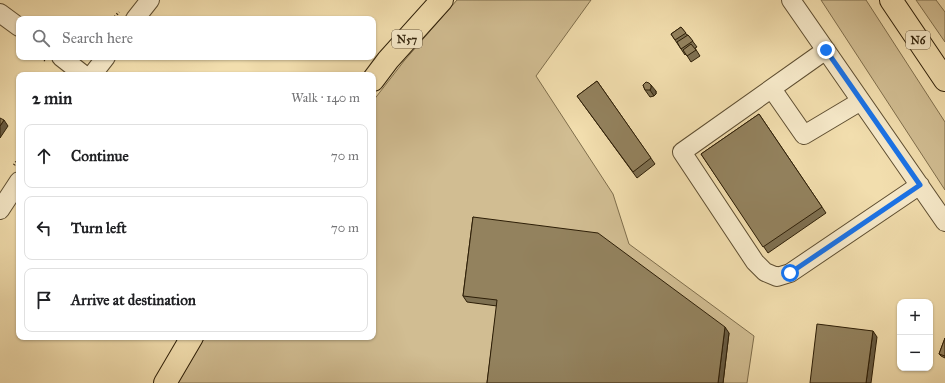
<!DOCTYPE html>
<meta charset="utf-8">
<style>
:root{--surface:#fff;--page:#f2f2f2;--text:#202124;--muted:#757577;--line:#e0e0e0}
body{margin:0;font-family:"IM FELL Great Primer",serif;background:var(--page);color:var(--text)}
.controls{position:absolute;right:12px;bottom:12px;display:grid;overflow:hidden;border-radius:8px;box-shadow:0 1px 3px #0004}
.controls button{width:36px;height:36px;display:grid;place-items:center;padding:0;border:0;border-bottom:1px solid var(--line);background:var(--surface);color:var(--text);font:20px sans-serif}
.stop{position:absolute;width:12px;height:12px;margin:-9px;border:3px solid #1a73e8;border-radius:50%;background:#fff}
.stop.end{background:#1a73e8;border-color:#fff;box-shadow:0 1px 4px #0008}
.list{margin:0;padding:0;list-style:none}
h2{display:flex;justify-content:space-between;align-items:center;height:52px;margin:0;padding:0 16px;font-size:17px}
h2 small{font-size:13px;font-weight:400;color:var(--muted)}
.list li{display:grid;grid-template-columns:26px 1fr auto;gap:12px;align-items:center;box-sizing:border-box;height:64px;margin:0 8px 8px;padding:0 8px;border:1px solid var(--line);border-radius:8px}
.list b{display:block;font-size:15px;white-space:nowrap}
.list em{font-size:13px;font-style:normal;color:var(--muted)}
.icon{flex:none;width:22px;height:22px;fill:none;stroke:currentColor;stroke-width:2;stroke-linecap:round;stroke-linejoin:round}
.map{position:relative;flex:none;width:945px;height:383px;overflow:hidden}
.search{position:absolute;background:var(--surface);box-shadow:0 1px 3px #0004;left:16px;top:16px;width:360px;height:44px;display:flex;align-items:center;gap:10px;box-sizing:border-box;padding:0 14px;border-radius:8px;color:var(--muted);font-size:15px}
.panel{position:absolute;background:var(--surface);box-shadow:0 1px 3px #0004;left:16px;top:72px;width:360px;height:268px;border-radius:8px}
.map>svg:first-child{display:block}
</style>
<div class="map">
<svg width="945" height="383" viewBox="0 0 945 383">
<rect width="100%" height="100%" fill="#f2deae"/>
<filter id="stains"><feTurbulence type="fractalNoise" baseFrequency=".005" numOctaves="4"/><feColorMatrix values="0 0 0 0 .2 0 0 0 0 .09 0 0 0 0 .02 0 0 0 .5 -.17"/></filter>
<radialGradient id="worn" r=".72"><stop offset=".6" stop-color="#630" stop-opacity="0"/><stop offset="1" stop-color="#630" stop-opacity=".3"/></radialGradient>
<path fill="#d1bd92" stroke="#7f6e4c" d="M457 0H591L536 76 613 194 629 244 754 336 747 383H178L205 337H373V101L404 61Z
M821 0H866L945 122V190Z
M916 0H936L945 12V42Z"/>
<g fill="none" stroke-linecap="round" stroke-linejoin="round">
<g stroke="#5e4e31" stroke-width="20">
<path id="minor" d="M791 0 945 222
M0 13 19 27
M135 19 150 0
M826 50 682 152 755 262 765 272 777 277 790 273 920 185
M61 57 84 75
M92 75 106 57
M772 89 804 135 861 101
M0 210 19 181"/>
</g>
<g stroke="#2d1e07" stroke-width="24">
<path id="major" d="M891 0 945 80"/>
</g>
<g stroke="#2d1e07" stroke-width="24">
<path id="highway" d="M373 80 388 60 442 0
M165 383 192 337"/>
</g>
<path stroke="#2d1e07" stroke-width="2.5" stroke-dasharray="1 2" stroke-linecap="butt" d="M113 19 119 12
M39 57 46 61
M14 165 19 158"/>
<use href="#minor" stroke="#f7eaca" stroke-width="18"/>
<use href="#major" stroke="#f2deae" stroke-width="22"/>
<use href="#highway" stroke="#f2deae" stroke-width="22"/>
</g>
<path fill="#7e7051" stroke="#2d1e07" d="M681 27 687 35H688L697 47 695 48 700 56 691 62 686 54 685 55 671 34Z
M597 81 655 164 637 178 577 96Z
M643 85 656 91V94L654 96 650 97 645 90Z
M759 114 826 213 768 253 701 154Z
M473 217 729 333 723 383H487L497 306 467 302 463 296Z
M945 338V358L941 356 939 354Z"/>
<path fill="#675b42" stroke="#2d1e07" d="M651 85 656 91V94L654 96 650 90Z
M4 120 8 126 0 138V126Z
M725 327 729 333 723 383H718Z
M873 331 877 337 871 383H866Z"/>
<path fill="#93825e" stroke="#2d1e07" d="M681 27 686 33 675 40 671 34Z
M688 35 693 41 681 49 677 42Z
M691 44 696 50 687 56 683 50Z
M597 81 651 158 633 172 577 96Z
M646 82 649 83 651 85V88L650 90H645L643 85Z
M759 114 822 207 763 247 701 154Z
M0 118 4 120 0 126Z
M473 217 598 233 725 327 718 383H487L497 300 463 296Z
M817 324 873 331 866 383H810Z
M945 338V356L939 354Z"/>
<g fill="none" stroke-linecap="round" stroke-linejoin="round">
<path stroke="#1a73e8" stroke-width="5" d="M790 273 920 185 826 50"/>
</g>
<g text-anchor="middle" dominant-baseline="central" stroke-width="3.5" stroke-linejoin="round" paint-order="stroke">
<g fill="#f7eaca" stroke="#6a5b42" stroke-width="1">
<rect x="392" y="30" width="30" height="18" rx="3"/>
<rect x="906" y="31" width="24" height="18" rx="3"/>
</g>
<g font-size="11" font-weight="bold" fill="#2d1e07">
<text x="407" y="39">N57</text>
<text x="918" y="40">N6</text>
</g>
</g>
<rect width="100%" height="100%" filter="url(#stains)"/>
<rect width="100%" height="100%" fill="url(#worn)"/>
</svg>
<div class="controls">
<button>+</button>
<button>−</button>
</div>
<div class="stop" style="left:790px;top:273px"></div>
<div class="stop end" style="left:826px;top:50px"></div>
<div class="search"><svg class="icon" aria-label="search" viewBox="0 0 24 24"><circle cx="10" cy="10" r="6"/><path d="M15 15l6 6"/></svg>Search here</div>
<section class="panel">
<h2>2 min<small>Walk · 140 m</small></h2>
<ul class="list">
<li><svg class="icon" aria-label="ahead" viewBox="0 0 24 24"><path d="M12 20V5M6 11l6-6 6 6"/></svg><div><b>Continue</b></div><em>70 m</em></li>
<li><svg class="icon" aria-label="left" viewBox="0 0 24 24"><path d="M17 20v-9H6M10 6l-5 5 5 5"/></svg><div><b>Turn left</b></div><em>70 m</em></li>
<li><svg class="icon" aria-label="arrive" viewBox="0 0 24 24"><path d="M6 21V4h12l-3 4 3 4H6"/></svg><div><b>Arrive at destination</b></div></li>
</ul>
</section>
</div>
